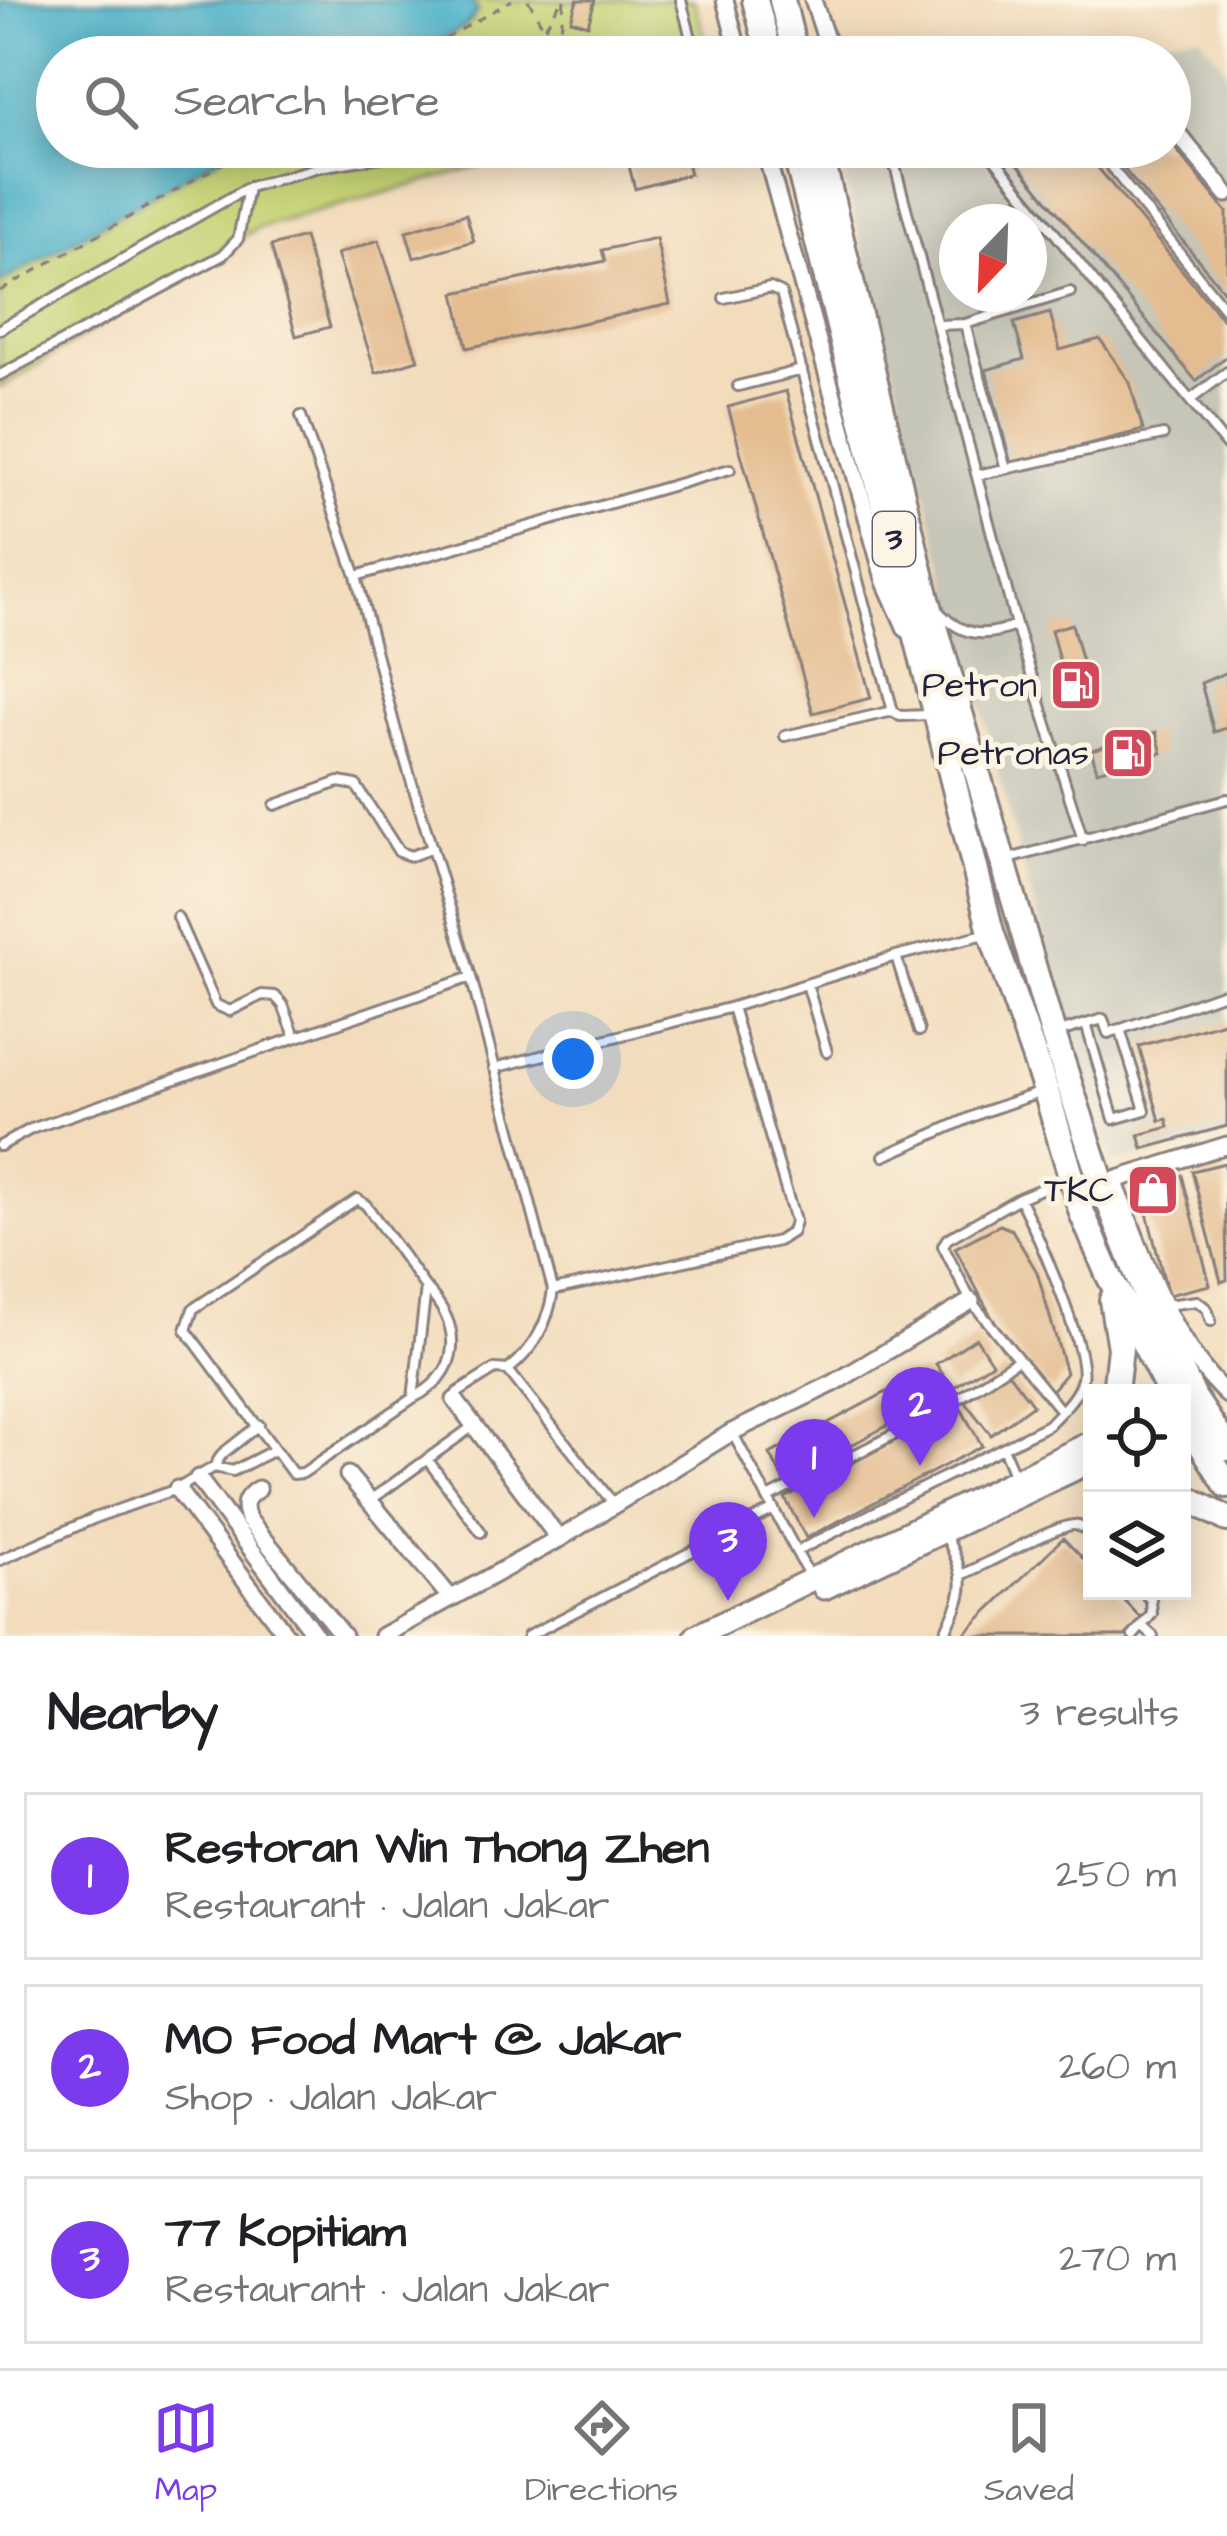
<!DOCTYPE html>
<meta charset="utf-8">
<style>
:root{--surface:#fff;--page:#f6f6f6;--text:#202124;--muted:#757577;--line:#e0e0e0;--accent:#7c3aed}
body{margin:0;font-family:"Architects Daughter",sans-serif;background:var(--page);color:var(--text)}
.controls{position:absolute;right:36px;bottom:36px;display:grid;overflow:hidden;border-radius:0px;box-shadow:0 6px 30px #0003}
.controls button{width:108px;height:108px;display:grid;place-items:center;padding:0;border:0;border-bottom:3px solid var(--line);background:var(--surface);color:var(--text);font:60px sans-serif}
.compass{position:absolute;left:939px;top:204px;width:108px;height:108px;border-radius:50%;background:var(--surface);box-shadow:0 6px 30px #0003;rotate:203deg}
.you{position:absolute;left:573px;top:1059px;width:42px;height:42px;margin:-30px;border:9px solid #fff;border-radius:50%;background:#1a73e8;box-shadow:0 0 0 18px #1a73e833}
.badge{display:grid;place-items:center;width:78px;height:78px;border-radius:50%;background:var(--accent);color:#fff;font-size:39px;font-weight:700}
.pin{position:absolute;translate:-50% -99px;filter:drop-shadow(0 3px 6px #0008)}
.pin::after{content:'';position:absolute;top:63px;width:42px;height:36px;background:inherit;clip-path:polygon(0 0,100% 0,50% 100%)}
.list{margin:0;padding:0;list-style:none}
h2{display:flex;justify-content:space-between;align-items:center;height:156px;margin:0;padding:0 48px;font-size:51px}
h2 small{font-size:39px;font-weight:400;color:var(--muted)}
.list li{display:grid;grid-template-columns:78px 1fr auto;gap:36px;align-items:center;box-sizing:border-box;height:168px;margin:0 24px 24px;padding:0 24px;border:3px solid var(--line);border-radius:0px}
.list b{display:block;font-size:45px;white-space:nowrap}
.list p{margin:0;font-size:39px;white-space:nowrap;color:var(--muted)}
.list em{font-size:39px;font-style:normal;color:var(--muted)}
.icon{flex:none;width:66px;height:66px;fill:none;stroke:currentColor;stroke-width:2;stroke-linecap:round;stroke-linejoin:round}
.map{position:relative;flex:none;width:1227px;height:1636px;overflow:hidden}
.search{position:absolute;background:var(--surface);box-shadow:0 6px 30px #0003;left:36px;right:36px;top:36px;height:132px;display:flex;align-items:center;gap:30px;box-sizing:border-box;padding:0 42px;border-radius:66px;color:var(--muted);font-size:45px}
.sheet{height:732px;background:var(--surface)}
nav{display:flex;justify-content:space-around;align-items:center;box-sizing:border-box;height:168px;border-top:3px solid var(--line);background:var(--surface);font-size:33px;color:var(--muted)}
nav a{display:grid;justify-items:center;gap:6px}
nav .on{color:var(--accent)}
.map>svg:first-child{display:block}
</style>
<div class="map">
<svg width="1227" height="1636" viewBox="0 0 1227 1636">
<rect width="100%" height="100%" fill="#fcf5e5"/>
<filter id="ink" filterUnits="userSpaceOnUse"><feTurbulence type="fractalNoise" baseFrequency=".00833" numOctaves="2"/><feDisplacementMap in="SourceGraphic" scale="24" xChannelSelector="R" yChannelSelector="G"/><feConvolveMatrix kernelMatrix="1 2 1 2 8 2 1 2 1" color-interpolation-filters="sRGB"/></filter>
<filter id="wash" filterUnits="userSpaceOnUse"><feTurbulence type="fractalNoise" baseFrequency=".004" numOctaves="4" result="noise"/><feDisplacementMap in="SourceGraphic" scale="48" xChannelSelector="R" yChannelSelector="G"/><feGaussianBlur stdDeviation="2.7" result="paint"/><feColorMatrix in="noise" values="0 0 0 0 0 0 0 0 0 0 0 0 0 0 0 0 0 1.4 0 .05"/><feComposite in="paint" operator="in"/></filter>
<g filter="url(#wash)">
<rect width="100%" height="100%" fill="#f2dcbc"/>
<path fill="#c5c5b8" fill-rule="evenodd" d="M1199 34 1227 70V1135L1112 1164 1025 875 836 147H1170V57H989ZM957 222H1029V294H957Z"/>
<path fill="#c4d172" stroke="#737a56" stroke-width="3" d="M471 0H694L711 57H409L472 21 476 8Z
M236 147H551L257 228 0 388V283Z"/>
<path fill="#49b0c9" stroke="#366982" stroke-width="3" d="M0 0H471L478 11 466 26 409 57H57V147H236L0 283Z"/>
<g id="blocks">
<path fill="#e4bc90" d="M577 0H595L588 25 571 20Z
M1170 142 1227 212V295L1106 147H1170Z
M636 147H683L690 174 635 189 625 150Z
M1004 147H1081L1227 325V356L1196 381Z
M466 214 474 241 414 258 406 231Z
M304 237 330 327 296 336 271 246Z
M656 238 670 304 467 348 455 293 605 261 602 250Z
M379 240 418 360 376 373 337 254Z
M1050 313 1060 350 1100 339 1130 383 1143 430 1011 464 986 370 1024 359 1014 323Z
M786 391 871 698 813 713 728 407Z
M1072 624 1085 674 1064 679 1051 630Z
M1227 672V728L1214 732 1201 683Z
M1156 732 1162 753 1097 771 1091 750Z
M1227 1021V1126L1143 1149 1139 1135 1169 1127 1167 1119 1160 1121 1139 1046Z
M1225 1163 1227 1280 1221 1282 1192 1171Z
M1182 1175 1210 1285 1168 1295 1143 1197 1149 1184Z
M1000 1225 1012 1230 1037 1272 1066 1373 1051 1391 1000 1333 955 1248Z
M976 1338 992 1363 952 1388 936 1364Z
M1006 1370 1033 1405 991 1435 965 1402Z
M924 1372 939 1398 784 1481 770 1454Z
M960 1407 982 1446 806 1538 785 1498Z
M1063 1538 1092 1568V1591H1115L1142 1619 1125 1636H962Z"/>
</g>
</g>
<g filter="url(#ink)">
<use href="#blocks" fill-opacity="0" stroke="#8a7f7c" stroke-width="3"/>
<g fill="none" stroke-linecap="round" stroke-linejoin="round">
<g stroke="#8a7f7c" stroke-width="14">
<path id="service" d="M681 0 696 57
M890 147 1016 625 1083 840
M985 147 1227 446
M1095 147 1227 312
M724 298 770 288 781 293 893 711 900 716 930 715
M965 324 1070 292
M938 325 965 324 1006 469
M0 329 249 187 319 167 443 147
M0 375 223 255 238 239 248 188
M738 386 802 370
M1190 400 1227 372
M301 416 356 576 395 727 471 977 553 1290C549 1321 534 1350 508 1370L495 1369 457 1393 455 1400
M977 475 1163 435
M356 576 730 469
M940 613C963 637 987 638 1016 625
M785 736 893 711
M275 805 339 782 356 785 399 852 411 856 432 848
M1009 859 1227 799
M177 917 216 1005 230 1011 262 995 275 996 283 1005 295 1036
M896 956 919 1031
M807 984 827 1052
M1121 1029 1227 992
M1056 1033 1103 1019 1108 1033 1120 1029 1145 1110 1114 1119 1086 1024
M494 1068 732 1007 896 956 985 934
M0 1146 31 1129 471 977
M884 1156 983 1112 1039 1093
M357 1199 366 1205 426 1288 413 1398 303 1473 293 1474 186 1330 193 1309Z
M553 1290 778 1241 792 1232 795 1221 732 1007
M1166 1305 1197 1301 1207 1309 1211 1321
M508 1370 613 1503
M413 1398C462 1373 463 1328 427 1289
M1061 1411 971 1301 943 1246 947 1239 1019 1198 1070 1177
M259 1425 222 1454 214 1467 233 1471 274 1450
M732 1432 810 1577
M1003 1448 1014 1474
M427 1459 481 1532
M768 1498 935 1414 1017 1360
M369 1501 472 1427
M797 1551 1048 1425C1061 1411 1077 1398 1082 1379 1089 1351 1035 1227 1019 1198
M0 1560 97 1517 177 1489 214 1467
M964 1574C985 1565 1060 1523 1075 1525 1081 1526 1087 1531 1092 1534
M1143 1627 1153 1636
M528 1636 774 1509
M943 1636C967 1588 968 1582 945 1534
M1133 1636 1152 1614 1151 1600 1143 1591"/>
</g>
<g stroke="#8a7f7c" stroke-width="21">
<path id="minor" d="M725 0 740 57
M813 0 832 57
M1050 57 1103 50 1115 57
M1170 124 1227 194
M764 147 885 582 906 629
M1114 1180C1143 1255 1167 1338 1227 1395
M1105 1183 1227 1145
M455 1400 559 1539
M348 1475 449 1596
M198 1478 316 1636
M177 1489 287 1636
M258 1489C245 1497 242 1504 248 1519L343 1636
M382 1636 559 1539 732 1432 834 1383 971 1301"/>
</g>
<g stroke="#8a7f7c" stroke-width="27">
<path id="secondary" d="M824 1588 1092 1461
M696 1636 1092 1442"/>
</g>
<g stroke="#8a7f7c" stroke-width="30">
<path id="trunk" d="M755 0 770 57
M782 0 796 57
M794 147 991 932 1046 1091 1082 1213 1108 1274 1170 1393
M819 147 927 599 1053 1034 1102 1184 1152 1311 1194 1398 1227 1448
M1112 1300 1120 1348 1115 1393
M1182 1414 1227 1485
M1090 1461H1092
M1182 1495 1227 1519"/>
</g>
<path stroke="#8a7f7c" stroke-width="3" stroke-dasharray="9 9" stroke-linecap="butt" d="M528 0 553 44 560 40 564 0
M545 27 562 0
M414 57 512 0
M0 291 251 147"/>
<use href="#service" stroke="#fff" stroke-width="8"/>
<use href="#minor" stroke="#fff" stroke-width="15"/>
<use href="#secondary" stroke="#fff" stroke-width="21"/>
<use href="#trunk" stroke="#fff" stroke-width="24"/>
</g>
</g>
<defs>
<g id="fuel-square" transform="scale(2.7)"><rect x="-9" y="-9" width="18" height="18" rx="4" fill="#d1495b" stroke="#fcf5e5"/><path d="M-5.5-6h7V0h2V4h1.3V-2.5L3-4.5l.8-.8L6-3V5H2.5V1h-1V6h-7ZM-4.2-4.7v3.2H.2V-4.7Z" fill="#fff"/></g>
<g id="shop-square" transform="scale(2.7)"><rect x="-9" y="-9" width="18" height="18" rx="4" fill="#d1495b" stroke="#fcf5e5"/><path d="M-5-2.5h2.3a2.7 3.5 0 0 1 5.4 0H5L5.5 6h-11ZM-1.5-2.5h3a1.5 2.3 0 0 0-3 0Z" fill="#fff"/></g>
</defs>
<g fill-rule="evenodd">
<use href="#fuel-square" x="1076" y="685"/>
<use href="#fuel-square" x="1128" y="753"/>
<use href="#shop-square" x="1153" y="1190"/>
</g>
<g text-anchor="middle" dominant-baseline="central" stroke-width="10" stroke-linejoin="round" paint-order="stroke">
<rect fill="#fcf5e5" stroke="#63616e" stroke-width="3" x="873" y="512" width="42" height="54" rx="9"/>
<g font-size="33" font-weight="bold" fill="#22223b">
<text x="894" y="539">3</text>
</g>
<g font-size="36" fill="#22223b" stroke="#fcf5e5" text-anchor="end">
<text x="1037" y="685">Petron</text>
<text x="1089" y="753">Petronas</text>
<text x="1114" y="1190">TKC</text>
</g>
</g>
</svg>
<div class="controls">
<button><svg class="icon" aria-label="locate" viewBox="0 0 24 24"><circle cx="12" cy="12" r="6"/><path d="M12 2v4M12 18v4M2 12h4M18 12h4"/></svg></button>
<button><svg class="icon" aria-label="layers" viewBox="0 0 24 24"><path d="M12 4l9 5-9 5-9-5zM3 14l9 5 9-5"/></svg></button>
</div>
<svg class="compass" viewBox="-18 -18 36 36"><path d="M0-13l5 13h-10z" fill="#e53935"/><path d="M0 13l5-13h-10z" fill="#757577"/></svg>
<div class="you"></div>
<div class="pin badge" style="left:814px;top:1518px">1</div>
<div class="pin badge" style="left:920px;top:1466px">2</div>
<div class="pin badge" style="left:728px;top:1601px">3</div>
<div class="search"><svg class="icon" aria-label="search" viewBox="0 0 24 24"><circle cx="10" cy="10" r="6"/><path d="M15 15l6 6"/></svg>Search here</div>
</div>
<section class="sheet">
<h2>Nearby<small>3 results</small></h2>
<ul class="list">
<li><span class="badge">1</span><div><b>Restoran Win Thong Zhen</b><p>Restaurant · Jalan Jakar</p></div><em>250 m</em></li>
<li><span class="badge">2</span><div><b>MO Food Mart @ Jakar</b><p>Shop · Jalan Jakar</p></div><em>260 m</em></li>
<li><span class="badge">3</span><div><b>77 Kopitiam</b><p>Restaurant · Jalan Jakar</p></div><em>270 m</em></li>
</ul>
</section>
<nav>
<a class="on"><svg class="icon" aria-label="map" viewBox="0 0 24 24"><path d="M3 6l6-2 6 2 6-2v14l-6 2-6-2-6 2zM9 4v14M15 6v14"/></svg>Map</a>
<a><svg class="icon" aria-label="directions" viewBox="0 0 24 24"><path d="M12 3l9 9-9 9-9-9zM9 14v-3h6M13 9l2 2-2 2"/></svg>Directions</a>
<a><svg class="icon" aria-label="saved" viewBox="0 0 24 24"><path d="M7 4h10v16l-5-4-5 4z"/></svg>Saved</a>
</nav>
